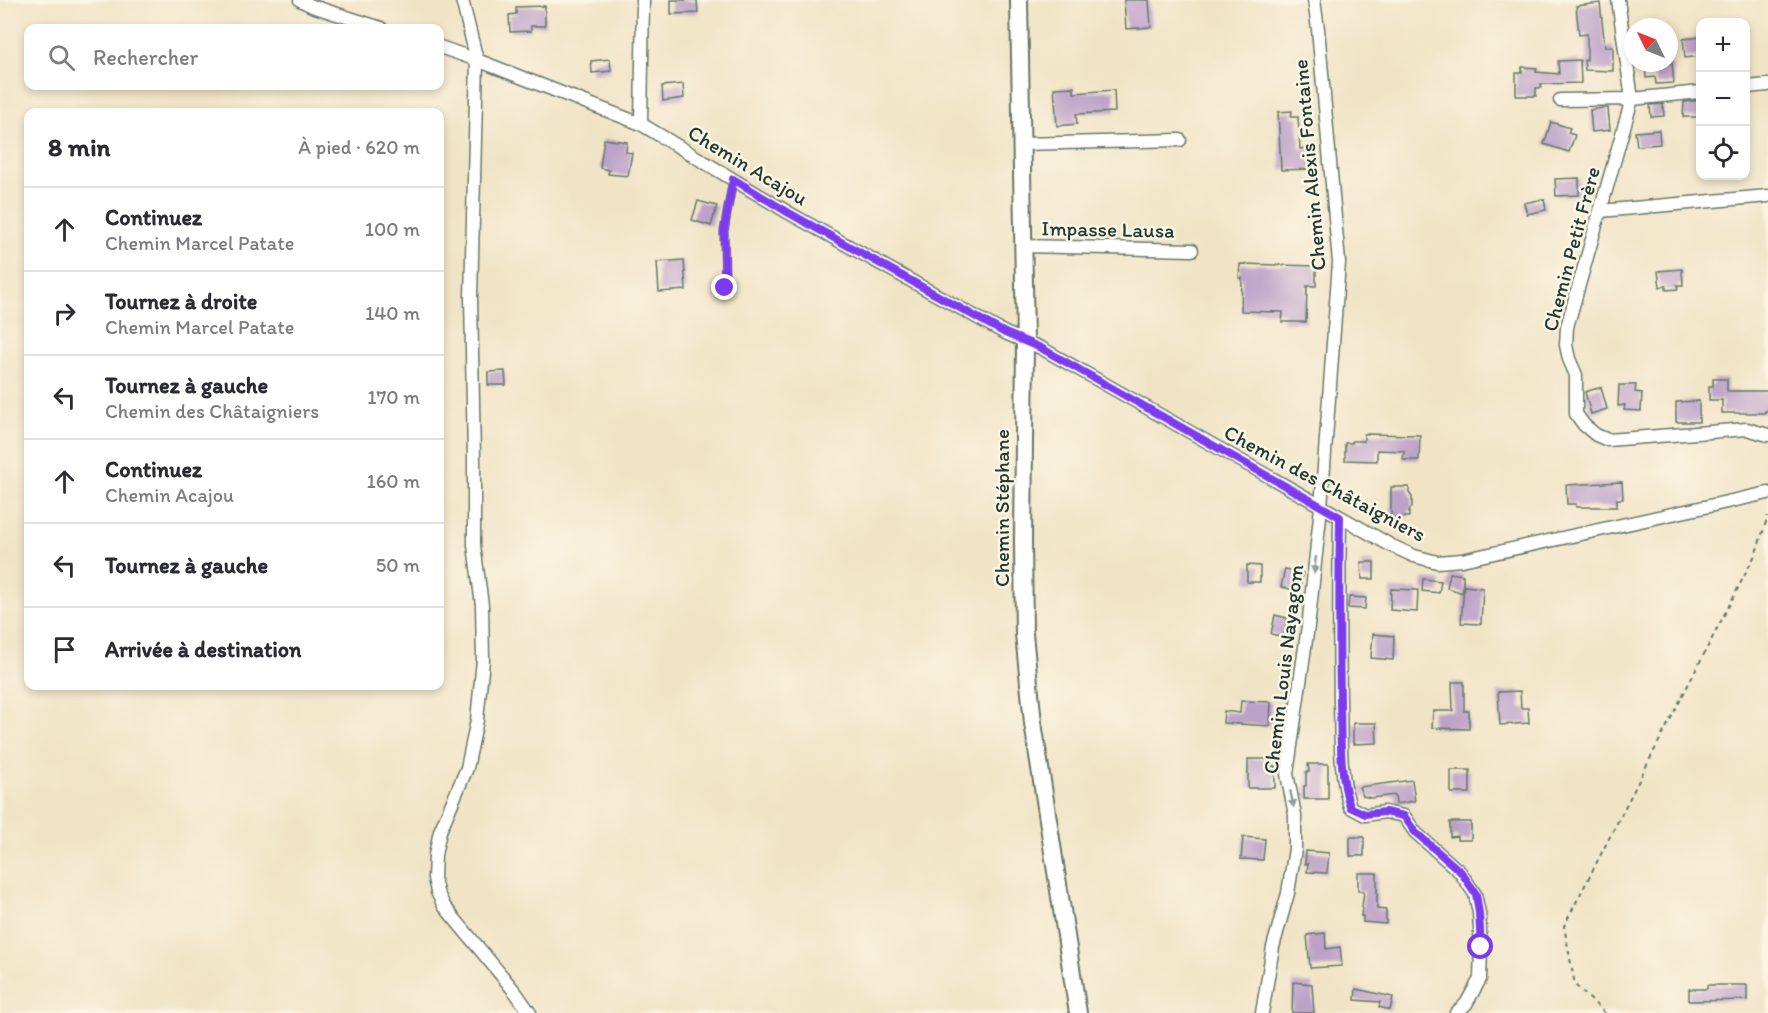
<!DOCTYPE html>
<html lang="fr">
<meta charset="utf-8">
<style>
:root{--surface:#fff;--page:#f7f7f7;--text:#2b2b33;--muted:#7c7c81;--line:#e1e1e2}
body{margin:0;font-family:Itim,sans-serif;background:var(--page);color:var(--text)}
.controls{position:absolute;right:18px;top:18px;display:grid;overflow:hidden;border-radius:12px;box-shadow:0 3px 9px #0003}
.controls button{width:54px;height:54px;display:grid;place-items:center;padding:0;border:0;border-bottom:2px solid var(--line);background:var(--surface);color:var(--text);font:30px sans-serif}
.compass{position:absolute;left:1624px;top:18px;width:54px;height:54px;border-radius:50%;background:var(--surface);box-shadow:0 3px 9px #0003;rotate:313deg}
.stop{position:absolute;width:18px;height:18px;margin:-14px;border:4px solid #7c3aed;border-radius:50%;background:#fff}
.stop.end{background:#7c3aed;border-color:#fff;box-shadow:0 2px 6px #0008}
.list{margin:0;padding:0;list-style:none}
h2{display:flex;justify-content:space-between;align-items:center;height:78px;margin:0;padding:0 24px;font-size:26px}
h2 small{font-size:20px;font-weight:400;color:var(--muted)}
.list li{display:grid;grid-template-columns:39px 1fr auto;gap:18px;align-items:center;box-sizing:border-box;height:84px;padding:0 24px;border-top:2px solid var(--line)}
.list b{display:block;font-size:22px;white-space:nowrap}
.list p{margin:0;font-size:20px;white-space:nowrap;color:var(--muted)}
.list em{font-size:20px;font-style:normal;color:var(--muted)}
.icon{flex:none;width:33px;height:33px;fill:none;stroke:currentColor;stroke-width:2;stroke-linecap:round;stroke-linejoin:round}
.map{position:relative;flex:none;width:1768px;height:1013px;overflow:hidden}
.search{position:absolute;background:var(--surface);box-shadow:0 3px 9px #0003;left:24px;top:24px;width:420px;height:66px;display:flex;align-items:center;gap:15px;box-sizing:border-box;padding:0 21px;border-radius:12px;color:var(--muted);font-size:22px}
.panel{position:absolute;background:var(--surface);box-shadow:0 3px 9px #0003;left:24px;top:108px;width:420px;height:582px;border-radius:12px}
.map>svg:first-child{display:block}
</style>
<div class="map">
<svg width="1768" height="1013" viewBox="0 0 1768 1013">
<rect width="100%" height="100%" fill="#fcf5e5"/>
<filter id="ink" filterUnits="userSpaceOnUse"><feTurbulence type="fractalNoise" baseFrequency=".0167" numOctaves="2"/><feDisplacementMap in="SourceGraphic" scale="12" xChannelSelector="R" yChannelSelector="G"/><feConvolveMatrix kernelMatrix="1 2 1 2 8 2 1 2 1" color-interpolation-filters="sRGB"/></filter>
<filter id="wash" filterUnits="userSpaceOnUse"><feTurbulence type="fractalNoise" baseFrequency=".008" numOctaves="4" result="noise"/><feDisplacementMap in="SourceGraphic" scale="24" xChannelSelector="R" yChannelSelector="G"/><feGaussianBlur stdDeviation="1.35" result="paint"/><feColorMatrix in="noise" values="0 0 0 0 0 0 0 0 0 0 0 0 0 0 0 0 0 1.4 0 .05"/><feComposite in="paint" operator="in"/></filter>
<g filter="url(#wash)">
<rect width="100%" height="100%" fill="#f1e4c6"/>
<g id="blocks">
<path fill="#bca2c9" d="M671 0H697L698 13 671 14Z
M1124 0H1149L1151 27 1126 29Z
M1600 3 1605 47H1613V71L1585 70 1584 60H1587V34L1579 35 1576 6Z
M545 6V26H531V31L510 32 509 15 516 14V7Z
M1701 37V56L1685 58 1683 39Z
M610 59 611 71 592 73 591 61Z
M1580 60 1581 83 1541 84V88H1536V96H1516V73H1522V67L1537 68 1536 72 1559 74 1558 61Z
M1645 63H1672L1674 83 1656 84 1655 77 1646 78Z
M683 84 684 98 663 101 662 86Z
M1074 87V93L1114 90 1115 112 1076 114 1077 124 1057 126 1054 88Z
M1701 100V117H1683L1684 102Z
M1663 104 1664 116 1651 117 1650 105Z
M1602 108H1608L1610 130 1592 132 1590 110Z
M1292 111 1291 117H1298L1300 149 1313 148V169L1281 170 1278 112Z
M1551 122 1570 128 1568 133 1575 135 1569 152 1544 144Z
M1659 130 1660 144 1637 146 1635 132Z
M604 139 627 142 626 152 632 153 628 176 608 174 609 170 600 168Z
M1579 178V195L1556 196 1555 179Z
M1544 199 1546 210 1527 214 1524 203Z
M698 201 717 206 711 226 692 220Z
M684 260 686 290 659 292 657 262Z
M1240 264 1316 266V286H1307L1306 322H1282L1283 312 1241 311 1242 278H1239Z
M1682 269 1683 285H1677L1678 289 1666 290V286L1660 287 1658 271Z
M505 371 506 385H488V372Z
M1713 379H1727V391H1768V411H1765V413H1722V400H1709V386H1713Z
M1619 385H1636L1635 392 1642 393 1641 411 1624 410 1625 405 1618 406Z
M1601 387 1607 409 1591 414 1585 392Z
M1699 401V422H1676V402Z
M1364 434 1420 435 1419 460H1403L1404 451 1377 450V461L1345 460V443H1352V441H1364Z
M1622 482 1623 499H1617V507H1576V504H1567L1566 485Z
M1391 487H1409V493L1412 497V507L1409 510V517H1391Z
M1361 562H1374V579H1362Z
M1247 565 1260 566V582H1247Z
M1285 569 1303 573 1299 591 1281 587Z
M1450 573 1463 575V593L1447 588Z
M1423 579 1441 581 1439 593 1422 591Z
M1464 586 1483 588 1481 624 1461 623Z
M1391 589 1418 590 1417 612 1390 610Z
M1349 597 1366 598 1365 609 1348 608Z
M1275 615 1287 618 1284 637 1271 634Z
M1373 634 1394 636 1393 660 1371 658Z
M1452 682H1464V711H1469V729L1432 728 1433 711H1453Z
M1520 691 1521 708H1528L1529 723 1500 725 1498 692Z
M1241 701 1271 702 1270 726 1223 723 1224 711 1240 713Z
M1353 723H1376L1377 743 1353 744Z
M1248 759H1270V766H1275V788H1248Z
M1308 764H1328V799H1304V786H1306V772H1309Z
M1451 770H1470V793H1451Z
M1412 780 1415 801 1396 804 1395 795 1371 798 1363 796 1359 787Z
M1450 822H1471V840H1457V836L1450 837Z
M1243 837 1265 839 1263 860 1241 859Z
M1350 837H1364V856H1350Z
M1306 851 1329 853 1327 873 1307 872 1308 864H1305Z
M1358 873H1377V909L1386 910V924L1363 922V916H1361L1364 891H1358Z
M1325 933 1326 949 1340 947 1342 966 1310 968 1307 935Z
M1293 982 1312 984 1314 1013H1292Z
M1707 985H1747V1000L1689 1001V989H1707Z
M1356 989 1393 997 1390 1010 1379 1007 1380 1002 1355 1000Z"/>
</g>
</g>
<g filter="url(#ink)">
<use href="#blocks" fill-opacity="0" stroke="#687767" stroke-width="1.5"/>
<g fill="none" stroke-linecap="round" stroke-linejoin="round">
<g stroke="#687767" stroke-width="9">
<path id="lane" d="M719 294 724 292 725 287 724 231 733 179"/>
</g>
<g stroke="#687767" stroke-width="15">
<path id="street" d="M300 0 312 6 381 28
M462 0 477 60 471 297 474 459V545L482 605 483 660 477 720 467 768 440 831 435 855 434 878 437 892 444 906 516 993 530 1013
M1618 0 1632 99 1567 327 1566 345 1569 359 1576 375V414L1584 425 1596 435 1608 440 1747 429 1768 435
M440 47 477 60 641 124 789 213 1005 333 1041 348 1392 546 1414 556 1437 562 1462 560 1768 493
M1746 87 1768 85
M1560 100 1632 99 1700 92
M641 124 643 0
M1022 144 1180 140
M1600 211 1768 196
M1023 246 1192 250
M1340 517C1339 579 1339 640 1340 701 1341 736 1339 773 1350 807L1365 815 1385 812 1404 816 1415 832 1460 872 1475 894 1479 913 1481 947 1480 979 1466 1004 1456 1013
M1262 1013 1273 947 1288 893 1295 849V815L1287 774 1309 619 1321 507 1339 262 1318 29 1314 0"/>
</g>
<g stroke="#687767" stroke-width="20">
<path id="secondary" d="M1019 0 1025 342 1023 541 1024 634 1033 723 1078 1013"/>
</g>
<path stroke="#687767" stroke-width="2" stroke-dasharray="4.5 4.5" stroke-linecap="butt" d="M1605 1013 1575 985 1564 926 1756 553 1768 516"/>
<use href="#lane" stroke="#fff" stroke-width="6"/>
<use href="#street" stroke="#fff" stroke-width="12"/>
<use href="#secondary" stroke="#fff" stroke-width="16"/>
</g>
<defs><path id="oneway-solid" d="M-6-.8H1V-3.2L6.5 0L1 3.2V.8H-6Z" transform="scale(1.5)"/></defs>
<g fill="#8f9e9a">
<use href="#oneway-solid" transform="translate(1315 565) rotate(96)"/>
<use href="#oneway-solid" transform="translate(1292 799) rotate(78)"/>
</g>
</g>
<g fill="none" stroke-linecap="round" stroke-linejoin="round" filter="url(#ink)">
<path stroke="#7c3aed" stroke-width="8" d="M725 288 724 231 733 179 789 213 1005 333 1041 348 1340 517C1339 579 1339 640 1340 702 1341 736 1339 773 1350 807L1365 814 1385 812 1404 816 1415 832 1461 872 1476 894 1479 913 1481 947"/>
</g>
<g text-anchor="middle" dominant-baseline="central" stroke-width="5" stroke-linejoin="round" paint-order="stroke">
<g font-size="21" fill="#1f3d34" stroke="#fcf5e5">
<text transform="translate(748 165) rotate(31)">Chemin Acajou</text>
<text transform="translate(1309 165) rotate(-95)">Chemin Alexis Fontaine</text>
<text transform="translate(1108 229) rotate(1)">Impasse Lausa</text>
<text transform="translate(1571 249) rotate(-75)">Chemin Petit Frère</text>
<text transform="translate(1325 483) rotate(28)">Chemin des Châtaigniers</text>
<text transform="translate(1001 508) rotate(-90)">Chemin Stéphane</text>
<text transform="translate(1283 669) rotate(-83)">Chemin Louis Nayagom</text>
</g>
</g>
</svg>
<div class="controls">
<button>+</button>
<button>−</button>
<button><svg class="icon" aria-label="locate" viewBox="0 0 24 24"><circle cx="12" cy="12" r="6"/><path d="M12 2v4M12 18v4M2 12h4M18 12h4"/></svg></button>
</div>
<svg class="compass" viewBox="-18 -18 36 36"><path d="M0-13l5 13h-10z" fill="#e53935"/><path d="M0 13l5-13h-10z" fill="#7c7c81"/></svg>
<div class="stop" style="left:1481px;top:947px"></div>
<div class="stop end" style="left:725px;top:288px"></div>
<div class="search"><svg class="icon" aria-label="search" viewBox="0 0 24 24"><circle cx="10" cy="10" r="6"/><path d="M15 15l6 6"/></svg>Rechercher</div>
<section class="panel">
<h2>8 min<small>À pied · 620 m</small></h2>
<ul class="list">
<li><svg class="icon" aria-label="ahead" viewBox="0 0 24 24"><path d="M12 20V5M6 11l6-6 6 6"/></svg><div><b>Continuez</b><p>Chemin Marcel Patate</p></div><em>100 m</em></li>
<li><svg class="icon" aria-label="right" viewBox="0 0 24 24"><path d="M7 20v-9h11M14 6l5 5-5 5"/></svg><div><b>Tournez à droite</b><p>Chemin Marcel Patate</p></div><em>140 m</em></li>
<li><svg class="icon" aria-label="left" viewBox="0 0 24 24"><path d="M17 20v-9H6M10 6l-5 5 5 5"/></svg><div><b>Tournez à gauche</b><p>Chemin des Châtaigniers</p></div><em>170 m</em></li>
<li><svg class="icon" aria-label="ahead" viewBox="0 0 24 24"><path d="M12 20V5M6 11l6-6 6 6"/></svg><div><b>Continuez</b><p>Chemin Acajou</p></div><em>160 m</em></li>
<li><svg class="icon" aria-label="left" viewBox="0 0 24 24"><path d="M17 20v-9H6M10 6l-5 5 5 5"/></svg><div><b>Tournez à gauche</b></div><em>50 m</em></li>
<li><svg class="icon" aria-label="arrive" viewBox="0 0 24 24"><path d="M6 21V4h12l-3 4 3 4H6"/></svg><div><b>Arrivée à destination</b></div></li>
</ul>
</section>
</div>
